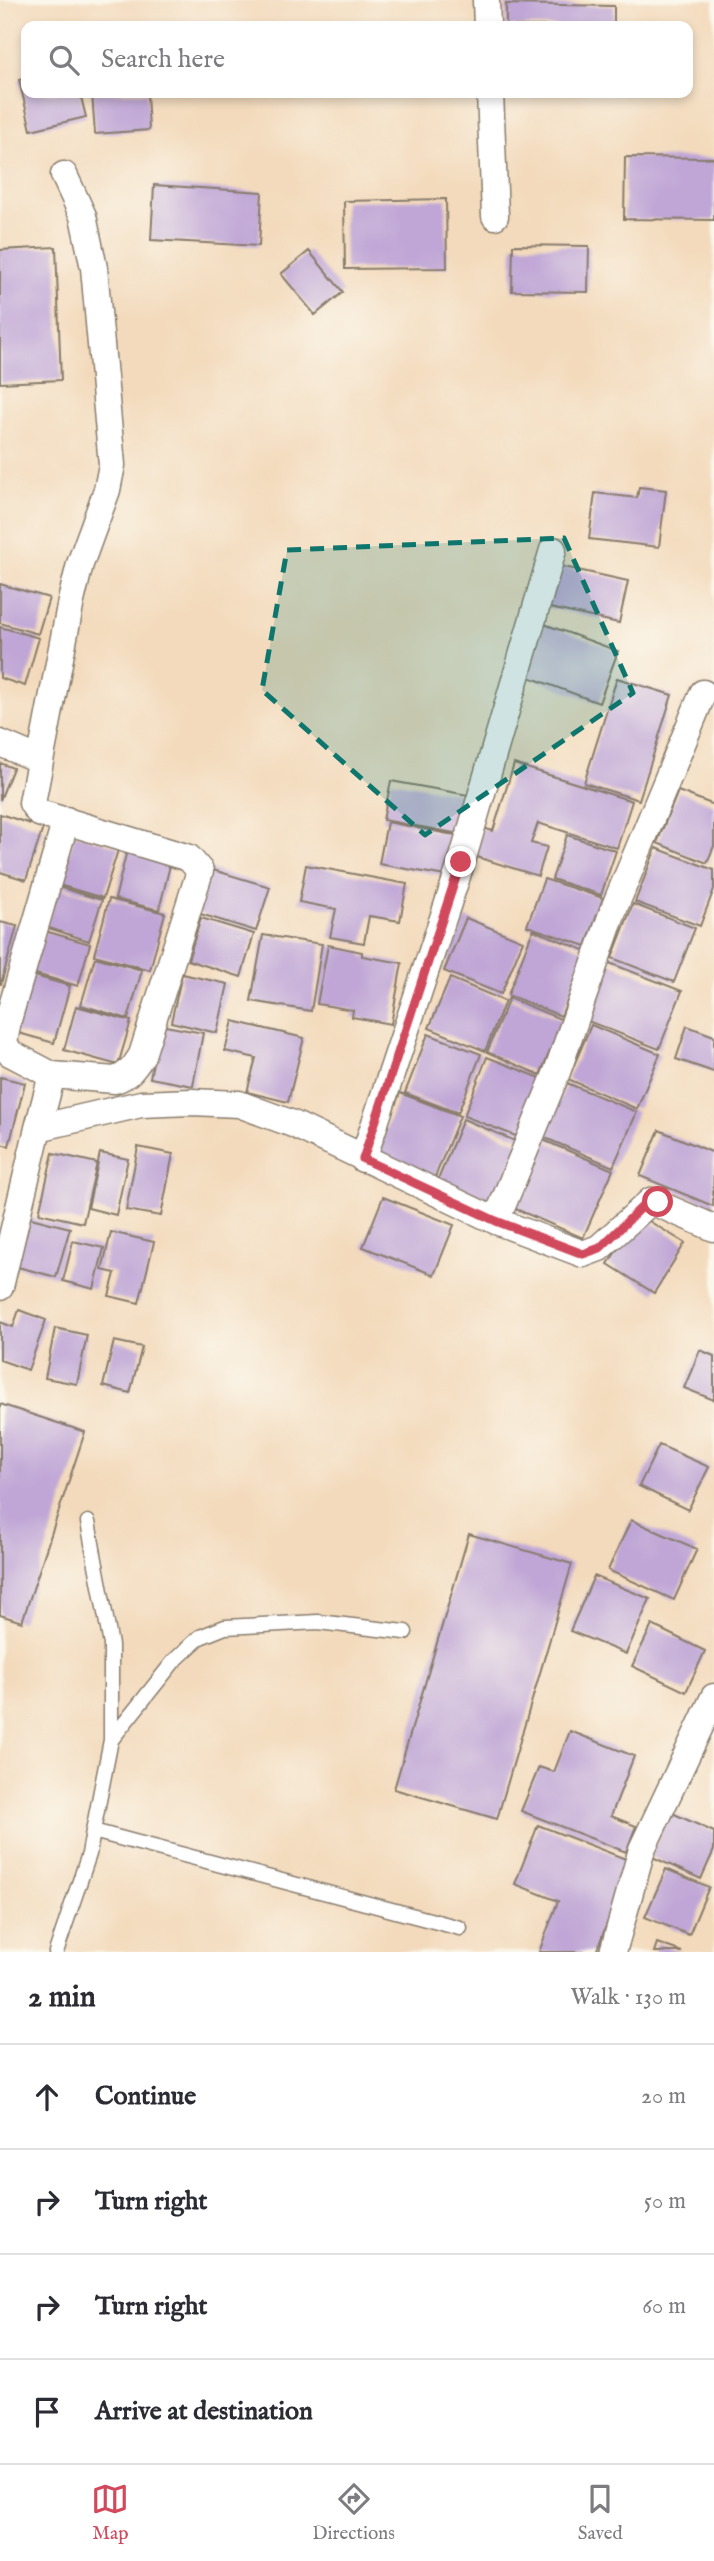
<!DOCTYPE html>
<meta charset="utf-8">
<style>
:root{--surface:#fff;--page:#f7f7f7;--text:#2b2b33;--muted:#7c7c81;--line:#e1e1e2;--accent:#d1495b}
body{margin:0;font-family:"IM FELL English",serif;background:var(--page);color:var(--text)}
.stop{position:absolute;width:21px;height:21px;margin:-16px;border:5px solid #d1495b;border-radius:50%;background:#fff}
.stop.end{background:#d1495b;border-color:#fff;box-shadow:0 2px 7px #0008}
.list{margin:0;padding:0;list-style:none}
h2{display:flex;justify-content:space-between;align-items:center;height:91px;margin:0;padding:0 28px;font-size:30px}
h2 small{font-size:23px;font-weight:400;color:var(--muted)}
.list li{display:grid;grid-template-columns:46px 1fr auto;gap:21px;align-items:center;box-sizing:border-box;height:105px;padding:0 28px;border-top:2px solid var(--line)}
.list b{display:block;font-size:26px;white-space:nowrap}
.list em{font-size:23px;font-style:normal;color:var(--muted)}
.icon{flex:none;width:38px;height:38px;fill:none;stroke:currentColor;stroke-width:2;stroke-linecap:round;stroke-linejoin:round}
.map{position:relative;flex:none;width:714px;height:1952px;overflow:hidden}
.search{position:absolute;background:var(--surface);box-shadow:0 4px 10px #0003;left:21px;right:21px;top:21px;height:77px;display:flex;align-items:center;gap:18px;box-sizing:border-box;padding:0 24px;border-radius:14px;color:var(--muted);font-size:26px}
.sheet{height:511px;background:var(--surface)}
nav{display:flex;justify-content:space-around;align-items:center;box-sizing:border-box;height:98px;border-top:2px solid var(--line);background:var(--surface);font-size:19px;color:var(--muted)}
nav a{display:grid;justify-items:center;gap:4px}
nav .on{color:var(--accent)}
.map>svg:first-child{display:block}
</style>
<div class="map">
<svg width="714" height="1952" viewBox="0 0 714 1952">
<rect width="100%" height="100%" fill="#fbf7ec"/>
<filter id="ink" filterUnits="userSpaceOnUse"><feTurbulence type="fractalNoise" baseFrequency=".0143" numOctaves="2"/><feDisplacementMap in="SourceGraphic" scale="14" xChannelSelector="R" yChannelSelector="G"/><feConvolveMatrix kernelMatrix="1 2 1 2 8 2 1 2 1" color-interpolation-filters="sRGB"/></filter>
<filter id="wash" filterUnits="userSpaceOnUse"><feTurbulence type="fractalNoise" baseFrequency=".00686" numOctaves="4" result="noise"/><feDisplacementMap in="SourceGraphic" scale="28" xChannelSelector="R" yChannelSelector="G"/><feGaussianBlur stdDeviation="1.57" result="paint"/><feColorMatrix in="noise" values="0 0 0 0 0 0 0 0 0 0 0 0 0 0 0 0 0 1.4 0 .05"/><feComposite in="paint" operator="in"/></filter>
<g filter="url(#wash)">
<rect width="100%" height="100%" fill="#f3dabc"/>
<g id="blocks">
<path fill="#bfa6d6" d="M506 4 614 6V26H506Z
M26 78V93H80L86 117 31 130 19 80Z
M92 93H147L149 130 95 134Z
M625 157 714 158V220L624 219Z
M154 185 262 192 259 246 151 240Z
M446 199 447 268 345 269 344 201Z
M513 245 589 246 588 292 512 291Z
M56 247 61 380 0 383V250Z
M309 251 343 292 315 315 281 274Z
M639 487 666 490 659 547 589 539 595 493 637 498Z
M555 565 628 581 619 623 545 607Z
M0 584 49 598 38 634 0 623Z
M544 624 618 651 599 703 526 676Z
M0 627 39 638 25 686 0 678Z
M617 678 672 695 639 800 584 783Z
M0 763 13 768 0 800Z
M514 764 632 801 617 848 538 823 531 843 547 847 538 876 474 856 483 828 493 831Z
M391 781 468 795 460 834 383 820Z
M678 791 714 805V846L707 863 657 843Z
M0 814 43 828 26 880 0 872Z
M387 822 459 836 451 877 379 864Z
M75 834 119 847 103 898 59 885Z
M567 835 616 851 601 895 552 879Z
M128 846 172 857 159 910 115 899Z
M656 848 714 870V889L700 926 635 902Z
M306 865 407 884 400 921 369 916 364 943 330 937 336 909 299 902Z
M210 869 270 887 256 931 197 913Z
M544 879 603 898 586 946 527 926Z
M58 887 102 900 89 941 46 927Z
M109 899 165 913 150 970 94 955Z
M633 904 695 928 674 982 612 958Z
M201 918 254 934 241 977 188 960Z
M466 918 523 941 501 994 444 971Z
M0 922 17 926 1 984H0Z
M533 930 587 951 561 1016 508 995Z
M45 931 90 944 78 986 32 973Z
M263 935 322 944 311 1011 251 1001Z
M328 945 362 952V956L402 963 391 1024 352 1017 353 1010 317 1004Z
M95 957 142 970 128 1019 81 1005Z
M607 962 682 991 659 1049 585 1020Z
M182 974 228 984 217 1033 171 1022Z
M31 975 70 986 54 1043 15 1032Z
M450 978 505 1001 485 1051 429 1028Z
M509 998 563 1020 540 1075 487 1052Z
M76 1006 131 1021 118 1065 64 1050Z
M233 1021 304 1038 288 1102 247 1092 256 1058 225 1051Z
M160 1025 203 1033 193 1086 150 1078Z
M591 1025 660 1054 637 1109 568 1079Z
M687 1026 714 1036V1072L676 1059Z
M428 1034 481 1054 458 1113 405 1093Z
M487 1057 548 1081 526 1140 464 1116Z
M0 1077 25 1083 9 1146 0 1144Z
M567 1083 637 1112 613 1167 543 1137Z
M400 1093 460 1116 433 1182 374 1159Z
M463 1119 520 1143 494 1206 437 1182Z
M659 1130 714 1153 713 1206 640 1176Z
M541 1139 613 1170 583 1238 511 1207Z
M138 1147 173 1154 161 1216 126 1210Z
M53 1153 97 1163 83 1223 39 1213Z
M100 1153 128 1159 116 1215 88 1208Z
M383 1197 454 1225 434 1275 363 1247Z
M639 1215 685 1243 654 1293 608 1264Z
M27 1217 70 1228 56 1277 14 1266Z
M111 1232 154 1242 139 1303 109 1296 115 1273 102 1270Z
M73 1241 104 1248 94 1289 63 1281Z
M19 1310 46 1320 28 1370 0 1360V1322L13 1327Z
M55 1328 87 1335 77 1384 45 1378Z
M114 1341 142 1347 130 1393 103 1386Z
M700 1350 714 1356V1400L684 1388Z
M0 1404 85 1432 22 1622 0 1615Z
M659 1445 709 1467 688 1510 639 1486Z
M631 1520 697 1549 674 1600 608 1570Z
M469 1534 572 1564 497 1819 394 1789Z
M594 1576 650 1599 626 1654 570 1631Z
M652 1625 705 1651 686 1692 632 1666Z
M570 1731 634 1756 611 1816 636 1826 626 1852 521 1811 539 1767 554 1772Z
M670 1812 714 1832V1850L701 1879 650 1856Z
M538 1825 631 1861 596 1952H539L558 1901 515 1884Z
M666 1869 709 1887 689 1935 645 1917Z
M657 1943 682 1952H654Z"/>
</g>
</g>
<g filter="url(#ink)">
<use href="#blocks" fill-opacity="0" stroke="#887b6c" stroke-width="2"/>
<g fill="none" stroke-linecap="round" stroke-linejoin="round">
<g stroke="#887b6c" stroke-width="17">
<path id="lane" d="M88 1522 111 1645V1740L93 1831
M111 1740 174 1661 200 1637 225 1627 318 1622 405 1632
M56 1952 89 1854 93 1831 460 1928"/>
</g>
<g stroke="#887b6c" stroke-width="29">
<path id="street" d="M486 0 487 26
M490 93 495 216
M0 743 40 760
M52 1075 115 1080C129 1075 134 1068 142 1055L200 871 189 858 39 813 32 803 71 601 80 564 107 490 112 465 94 268 83 216 64 175
M38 1128 52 1075 10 1053 4 1043 8 1020 66 820
M363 1159 462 861 553 550
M496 1221 557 1072 613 911 703 693
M0 1287 38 1128 141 1104 191 1102 239 1104 293 1124 496 1221 583 1254 599 1248 651 1201 714 1228
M613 1952 642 1849 714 1697"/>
</g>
<use href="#lane" stroke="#fff" stroke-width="14"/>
<use href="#street" stroke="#fff" stroke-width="26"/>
</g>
</g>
<g fill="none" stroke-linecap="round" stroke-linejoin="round" filter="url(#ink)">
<path stroke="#d1495b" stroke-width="9" d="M461 862 363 1159 496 1221 583 1254 600 1248 645 1204 651 1201 658 1202"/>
</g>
<path fill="#0f766e" fill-opacity="0.2" stroke="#0f766e" stroke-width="5" stroke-dasharray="14 9" stroke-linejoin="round" d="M564 538 633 693 425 835 262 690 287 550Z"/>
</svg>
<div class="stop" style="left:658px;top:1202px"></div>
<div class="stop end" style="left:461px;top:862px"></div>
<div class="search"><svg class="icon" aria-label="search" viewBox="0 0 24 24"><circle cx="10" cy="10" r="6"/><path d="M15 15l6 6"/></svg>Search here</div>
</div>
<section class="sheet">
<h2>2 min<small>Walk · 130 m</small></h2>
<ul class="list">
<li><svg class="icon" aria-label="ahead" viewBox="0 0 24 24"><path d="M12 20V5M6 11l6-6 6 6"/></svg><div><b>Continue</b></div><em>20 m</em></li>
<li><svg class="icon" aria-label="right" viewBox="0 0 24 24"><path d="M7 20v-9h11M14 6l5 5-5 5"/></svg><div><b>Turn right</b></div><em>50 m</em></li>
<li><svg class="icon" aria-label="right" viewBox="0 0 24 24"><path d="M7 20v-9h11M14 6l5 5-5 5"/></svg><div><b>Turn right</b></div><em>60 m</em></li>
<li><svg class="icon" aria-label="arrive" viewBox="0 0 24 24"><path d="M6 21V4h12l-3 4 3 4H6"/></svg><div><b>Arrive at destination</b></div></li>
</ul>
</section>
<nav>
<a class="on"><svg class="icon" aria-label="map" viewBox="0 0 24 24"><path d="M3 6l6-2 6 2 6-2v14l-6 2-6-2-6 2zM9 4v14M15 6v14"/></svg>Map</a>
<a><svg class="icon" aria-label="directions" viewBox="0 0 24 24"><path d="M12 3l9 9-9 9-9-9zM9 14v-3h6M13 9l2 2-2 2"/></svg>Directions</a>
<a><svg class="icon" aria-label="saved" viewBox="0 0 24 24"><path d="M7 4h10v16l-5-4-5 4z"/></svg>Saved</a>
</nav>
